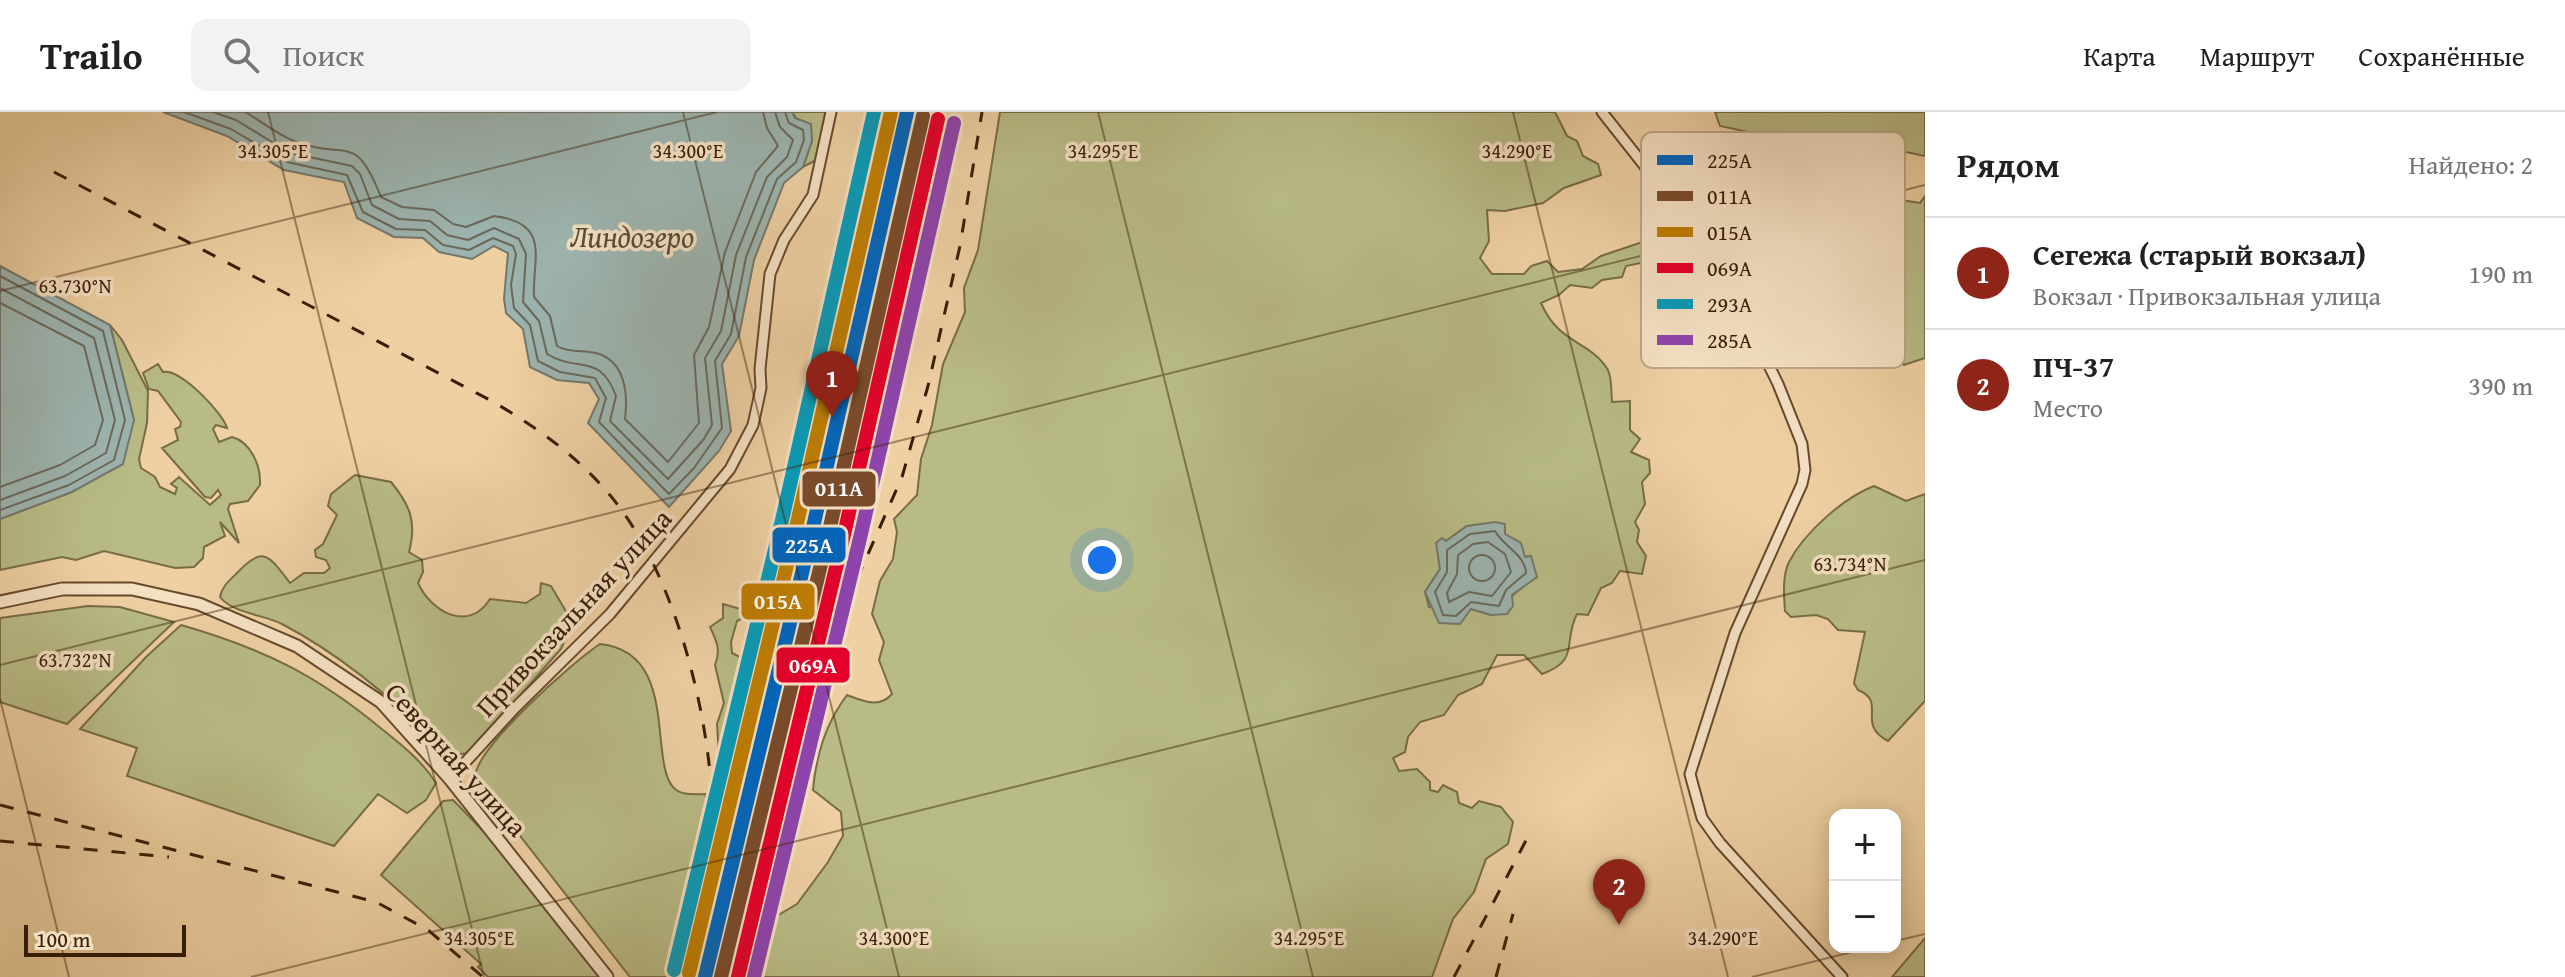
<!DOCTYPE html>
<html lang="ru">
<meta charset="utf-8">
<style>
:root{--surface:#fff;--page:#f2f2f2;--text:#202124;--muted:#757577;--line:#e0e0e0;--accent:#8f2418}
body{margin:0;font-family:"Gentium Book Plus",serif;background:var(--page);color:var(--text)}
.controls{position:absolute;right:24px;bottom:24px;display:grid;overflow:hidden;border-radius:16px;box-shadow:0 4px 20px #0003}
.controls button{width:72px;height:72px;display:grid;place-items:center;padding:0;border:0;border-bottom:2px solid var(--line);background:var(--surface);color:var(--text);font:40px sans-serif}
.scale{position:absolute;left:24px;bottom:20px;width:162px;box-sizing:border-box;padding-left:8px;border:4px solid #381e06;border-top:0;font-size:22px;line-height:28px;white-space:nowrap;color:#381e06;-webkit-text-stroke:6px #f4e0c3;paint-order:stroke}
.you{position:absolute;left:1102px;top:448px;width:28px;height:28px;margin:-20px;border:6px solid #fff;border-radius:50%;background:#1a73e8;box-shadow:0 0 0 12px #1a73e833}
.badge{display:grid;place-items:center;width:52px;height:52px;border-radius:50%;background:var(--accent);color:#fff;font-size:26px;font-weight:700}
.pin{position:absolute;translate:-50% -66px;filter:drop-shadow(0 2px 4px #0008)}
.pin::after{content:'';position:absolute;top:42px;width:28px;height:24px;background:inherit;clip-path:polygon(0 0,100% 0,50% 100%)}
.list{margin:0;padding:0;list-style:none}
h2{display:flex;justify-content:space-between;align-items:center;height:104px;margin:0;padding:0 32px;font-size:34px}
h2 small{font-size:26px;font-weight:400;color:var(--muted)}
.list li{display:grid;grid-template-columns:52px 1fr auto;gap:24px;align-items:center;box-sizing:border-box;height:112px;padding:0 32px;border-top:2px solid var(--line)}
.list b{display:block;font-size:30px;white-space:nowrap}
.list p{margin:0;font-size:26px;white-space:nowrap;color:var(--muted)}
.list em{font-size:26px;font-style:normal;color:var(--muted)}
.icon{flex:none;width:44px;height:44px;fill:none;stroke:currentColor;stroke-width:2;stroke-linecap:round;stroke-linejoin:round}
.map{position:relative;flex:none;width:1925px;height:865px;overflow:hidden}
header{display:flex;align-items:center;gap:48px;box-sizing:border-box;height:112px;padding:0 40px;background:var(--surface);border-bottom:2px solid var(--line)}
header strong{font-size:38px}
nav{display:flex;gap:44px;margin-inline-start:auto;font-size:28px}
.search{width:560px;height:72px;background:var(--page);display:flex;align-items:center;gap:20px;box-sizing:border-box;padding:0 28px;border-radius:16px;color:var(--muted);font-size:30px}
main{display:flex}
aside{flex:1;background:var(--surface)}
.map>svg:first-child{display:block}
</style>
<header>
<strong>Trailo</strong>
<div class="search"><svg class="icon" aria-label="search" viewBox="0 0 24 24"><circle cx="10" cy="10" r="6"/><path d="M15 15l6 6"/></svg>Поиск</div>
<nav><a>Карта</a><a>Маршрут</a><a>Сохранённые</a></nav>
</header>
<main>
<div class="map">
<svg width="1925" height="865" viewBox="0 0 1925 865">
<rect width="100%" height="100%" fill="#eed0a2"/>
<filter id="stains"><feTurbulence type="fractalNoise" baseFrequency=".0025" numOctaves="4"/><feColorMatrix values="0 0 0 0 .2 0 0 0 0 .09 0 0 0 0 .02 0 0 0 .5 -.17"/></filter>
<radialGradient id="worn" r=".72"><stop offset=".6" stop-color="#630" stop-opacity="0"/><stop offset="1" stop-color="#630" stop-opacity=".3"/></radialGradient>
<path fill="#b8bb85" stroke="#786c46" stroke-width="2" fill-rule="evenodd" d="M792 0H828L822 45 803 55 812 29Z
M1000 0H1555L1567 24 1577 29 1583 44 1598 52 1601 63 1564 76 1543 91 1505 99 1487 98 1489 129 1480 146 1492 162H1524L1531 154 1547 149 1558 160 1582 157 1601 144 1672 120 1682 126 1659 147 1626 154 1622 165 1602 168 1592 176 1570 173 1559 183 1541 191C1559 233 1590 228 1608 258 1612 266 1611 280 1612 290L1630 289V318L1640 327 1631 340 1649 348 1650 361 1642 370 1645 392 1635 410 1639 418 1637 430 1646 444 1642 462 1620 459 1612 471 1601 476 1588 503 1577 502C1562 531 1581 548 1542 562L1524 543H1497L1482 572 1458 583 1444 603 1420 610 1408 625 1405 640 1393 646 1399 659 1417 657 1430 670V678L1438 680 1443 673 1457 680 1459 691 1472 696 1479 689 1501 695 1513 710 1508 732 1486 747 1474 780 1453 807 1432 865H740L770 808 797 792 828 750 843 724 841 700 813 678C816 642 826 611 847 583 863 589 879 597 892 582L879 548 884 530 872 502 880 469 893 447 897 420 894 407 917 383 921 347 932 313 943 252 965 200 964 176 978 138ZM1467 414 1525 445 1530 444 1527 471 1512 484 1508 496 1491 503 1471 497 1429 495 1425 480 1440 457 1439 440 1446 429Z
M1715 0H1925V44L1815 21 1786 28 1720 14Z
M1791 71 1920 91 1925 84V246L1904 253 1894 227 1888 193 1871 205 1850 197 1827 167 1812 164 1801 166C1780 147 1773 120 1771 92Z
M110 213 122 228 148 279 147 311 139 347 141 356 155 365 160 375 175 382 177 376 171 372 179 365 210 393 221 383 218 378 211 386 205 385 162 336 178 328 175 317 180 315 181 310 158 279 149 277 143 261 158 252 163 260C180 256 223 301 227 316L216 313 213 317 219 330 232 325C251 330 261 354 260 373L248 389 230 392 228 397 239 431 220 410 225 424 204 435 203 446 194 455 175 456 104 439 76 448 62 445 0 458V407L72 380 134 308Z
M355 363 391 370C410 393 417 410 409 440L422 448 423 460 418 471C431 500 469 521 490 487L526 491 540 482 541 471 551 474 567 501 575 506 561 537 469 641 452 643 444 638C396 589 343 544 282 512 265 503 232 501 220 485 222 474 230 468 238 460 264 432 270 445 290 471L304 461H324L330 456 326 448 316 445 315 438 323 432 337 403 328 394 331 382Z
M1874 374 1906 389 1925 382V589L1888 629C1855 612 1888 590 1858 578L1854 571 1865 520 1838 518 1828 507 1816 503 1791 505 1785 499C1784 485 1782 464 1789 450 1804 421 1843 386 1874 374Z
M723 492 754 501 737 509 731 530 732 541 748 549 732 638 721 674 717 612 724 591 715 553C721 538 717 530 710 515L723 506Z
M88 494 120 495 174 510 67 612 0 590V506Z
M181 513C264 537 317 563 383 618 402 633 423 650 436 671L426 688 407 701 378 682 334 734 127 664 137 636 80 617 146 545Z
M600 532C681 540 647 653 675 677 683 684 696 682 706 682L705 732 685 865H630L475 666C474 637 574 549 600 532Z
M453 688 489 725 602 865H488L478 855 481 852 381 763 443 689Z
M1925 826V865H1892Z"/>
<path fill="#9cb4af" stroke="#74786b" stroke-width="2" d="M163 0H792L795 6 811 12 812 29 803 55 784 71 754 148 739 224 722 252 731 319 719 339 669 395 588 311 599 287 589 271 557 268 530 255 523 217 506 201 504 187 508 141 494 134 472 147 439 140 423 126 394 125 357 106 344 70 284 58 227 24Z
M0 154 110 213 134 308 123 352 72 380 0 407Z
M1495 410 1505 412V422L1521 431 1525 445 1531 444 1537 465 1512 483 1513 494 1507 502 1491 503 1471 497 1460 512 1439 511 1425 480 1440 457 1436 431 1442 426 1446 429 1467 414Z"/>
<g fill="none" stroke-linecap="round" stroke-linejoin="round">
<path stroke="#6a695a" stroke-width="2" d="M184 0 231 17 287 50 347 63 363 100 396 117 425 118 443 133 469 138 493 126 513 134 516 142 511 173 514 196 530 213 538 249 560 260 595 266 606 286 599 310 669 382 694 356 722 316 715 249 731 222 746 145 777 67 796 50 804 28 803 18 789 11 785 0
M213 0 236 8 290 41 352 54 360 62 372 93 399 107 430 109 447 123 468 128 494 116 519 127 526 142 523 190 539 209 547 242C578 261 600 240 616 284L610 309 668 367 704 327 712 313 705 246 721 219 736 143 767 65 787 45 793 28 780 15 775 0
M245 0C261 9 277 22 294 29 347 50 354 17 381 85L402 95 434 98 453 112 466 115 494 104C552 111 532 147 534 185L550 204 557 234C569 241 582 238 596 241 626 249 628 283 625 307L668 350 699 311 694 243 709 215 725 140 756 60 778 34 767 16 763 0
M0 164 103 219 125 308 114 348 69 373 0 398
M0 176 94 226 115 308 106 341 65 364 0 388
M0 191 84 234 103 308 95 333 60 353 0 375
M1495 419C1503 434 1525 442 1526 461L1506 478 1499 494 1471 490 1456 504 1443 503 1435 480 1447 460V438L1470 422Z
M1488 430 1505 442 1511 460 1492 484 1469 480 1449 490 1447 481 1457 462 1458 443 1473 432Z
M1469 456a13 13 0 1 1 26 0a13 13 0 1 1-26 0Z"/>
<g stroke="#664a2d" stroke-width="13">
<path id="minor" d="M1602 0 1703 128 1729 172 1778 272 1802 332 1805 358 1802 372 1735 521 1690 662 1702 706 1720 731 1842 865
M450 667 514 597 610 502 730 357 753 313 761 276 760 257 770 162 784 128 813 83 831 0"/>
</g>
<g stroke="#664a2d" stroke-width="15">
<path id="tertiary" d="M0 490 62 477H132L199 492 297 534 381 590 450 667 607 865"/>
</g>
<use href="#minor" stroke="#f4e0c3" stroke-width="9"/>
<use href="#tertiary" stroke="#f4e0c3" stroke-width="11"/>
<path stroke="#381e06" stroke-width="3" stroke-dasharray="14 14" stroke-linecap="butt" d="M54 60 490 288C535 314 576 343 609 382 681 466 720 637 712 746 709 786 698 825 688 865
M0 693 376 790 428 818 483 865
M0 729 169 745
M742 775 758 712
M721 865 861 458 902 365 928 274 960 134 982 0
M735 865 742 834
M1454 865 1531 719
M1496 865 1513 802"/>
<g stroke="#f4e0c3" stroke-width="20">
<path id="rail-1" d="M705 865 814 411 907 0"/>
</g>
<g stroke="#f4e0c3" stroke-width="20">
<path id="rail-2" d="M721 865 830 415 923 4"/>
</g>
<g stroke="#f4e0c3" stroke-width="20">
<path id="rail-3" d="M689 861 798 407 891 0"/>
</g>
<g stroke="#f4e0c3" stroke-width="20">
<path id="rail-4" d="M738 865 845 418 938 7"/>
</g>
<g stroke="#f4e0c3" stroke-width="20">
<path id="rail-5" d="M674 858 783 404 874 0"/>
</g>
<g stroke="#f4e0c3" stroke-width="20">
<path id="rail-6" d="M754 865 861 422 954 11"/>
</g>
<use href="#rail-1" stroke="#0065bd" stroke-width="14"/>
<use href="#rail-2" stroke="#7a4b2a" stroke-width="14"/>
<use href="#rail-3" stroke="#be7d02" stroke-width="14"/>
<use href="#rail-4" stroke="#e4002b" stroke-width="14"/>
<use href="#rail-5" stroke="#069bba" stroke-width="14"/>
<use href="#rail-6" stroke="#8e44ad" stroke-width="14"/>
</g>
<path fill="none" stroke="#381e06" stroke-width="2" stroke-opacity="0.45" d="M268 0 484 865M683 0 899 865M1098 0 1313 865M1513 0 1728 865M0 179 717 0M0 553 1925 73M0 587 69 865M1895 829 1925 822M251 865 1925 448M1752 865 1872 835"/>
<g text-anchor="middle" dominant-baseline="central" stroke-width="7" stroke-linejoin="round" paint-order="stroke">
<g font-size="28" fill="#381e06" stroke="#f4e0c3">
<text transform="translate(573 500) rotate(-47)">Привокзальная улица</text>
<text transform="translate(457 647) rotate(48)">Северная улица</text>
</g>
<g font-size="30" font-style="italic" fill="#564b39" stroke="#f4e0c3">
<text x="632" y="124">Линдозеро</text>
</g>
</g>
<rect x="1641" y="20" width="264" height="236" rx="12" fill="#f4e0c3" stroke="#bca68a" stroke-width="2"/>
<rect x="1657" y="43" width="36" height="10" fill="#0065bd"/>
<rect x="1657" y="79" width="36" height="10" fill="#7a4b2a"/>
<rect x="1657" y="115" width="36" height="10" fill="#be7d02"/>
<rect x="1657" y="151" width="36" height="10" fill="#e4002b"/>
<rect x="1657" y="187" width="36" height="10" fill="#069bba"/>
<rect x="1657" y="223" width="36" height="10" fill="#8e44ad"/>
<g font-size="22" fill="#381e06">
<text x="1707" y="56">225А</text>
<text x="1707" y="92">011А</text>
<text x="1707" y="128">015А</text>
<text x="1707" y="164">069А</text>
<text x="1707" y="200">293А</text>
<text x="1707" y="236">285А</text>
</g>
<g font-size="20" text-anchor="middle" fill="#381e06" stroke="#f4e0c3" stroke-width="7" stroke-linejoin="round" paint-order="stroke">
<text x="273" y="46">34.305°E</text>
<text x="688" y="46">34.300°E</text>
<text x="1103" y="46">34.295°E</text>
<text x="1517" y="46">34.290°E</text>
<text x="75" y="181">63.730°N</text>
<text x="1850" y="459">63.734°N</text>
<text x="75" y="555">63.732°N</text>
<text x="479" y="833">34.305°E</text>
<text x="894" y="833">34.300°E</text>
<text x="1309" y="833">34.295°E</text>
<text x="1723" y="833">34.290°E</text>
</g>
<g stroke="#f4e0c3" stroke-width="3">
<rect x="801" y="358" width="76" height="38" rx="8" fill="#7a4b2a"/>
<rect x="771" y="414" width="76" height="38" rx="8" fill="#0065bd"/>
<rect x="740" y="470" width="76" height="39" rx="8" fill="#be7d02"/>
<rect x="775" y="534" width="76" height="38" rx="8" fill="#e4002b"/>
</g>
<g font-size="22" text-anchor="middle" font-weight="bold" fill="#fff">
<text x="839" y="384">011А</text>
<text x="809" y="441">225А</text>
<text x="778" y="497">015А</text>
<text x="813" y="561">069А</text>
</g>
<rect width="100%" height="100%" filter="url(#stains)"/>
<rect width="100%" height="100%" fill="url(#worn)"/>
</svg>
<div class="controls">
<button>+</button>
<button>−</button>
</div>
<div class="scale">100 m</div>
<div class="you"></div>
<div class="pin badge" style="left:832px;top:305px">1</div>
<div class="pin badge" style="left:1619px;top:813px">2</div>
</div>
<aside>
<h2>Рядом<small>Найдено: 2</small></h2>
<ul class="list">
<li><span class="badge">1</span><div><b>Сегежа (старый вокзал)</b><p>Вокзал · Привокзальная улица</p></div><em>190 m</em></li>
<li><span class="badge">2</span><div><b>ПЧ-37</b><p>Место</p></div><em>390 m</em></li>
</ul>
</aside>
</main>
